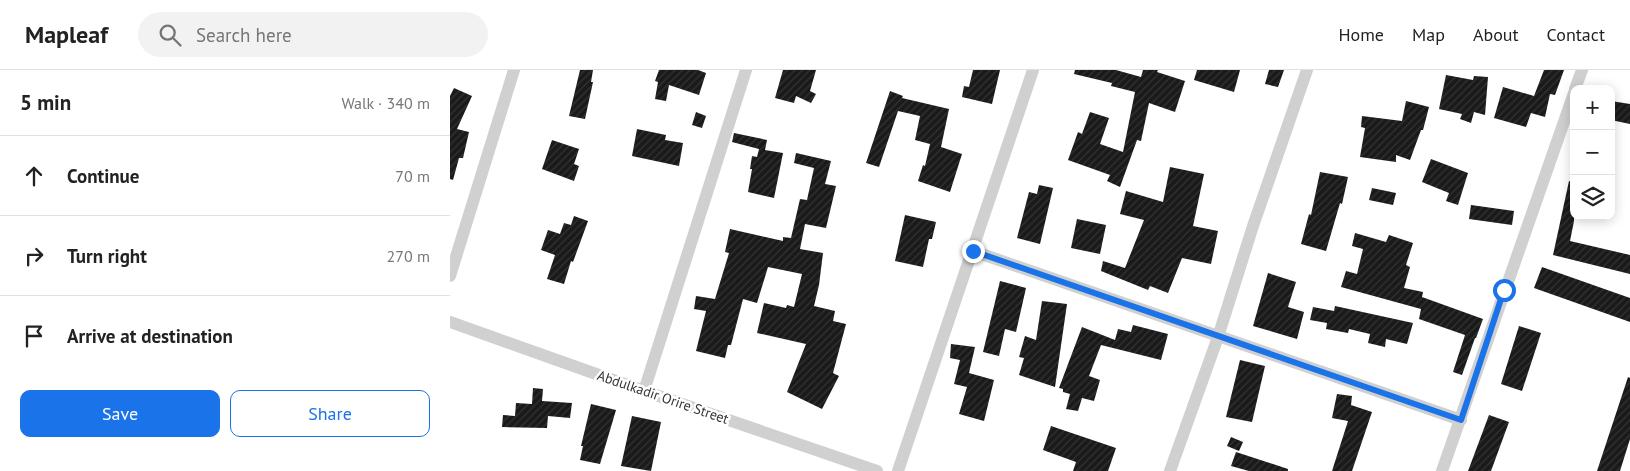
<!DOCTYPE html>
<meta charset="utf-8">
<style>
:root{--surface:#fff;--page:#f2f2f2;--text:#222;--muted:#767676;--line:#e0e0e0;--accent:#1a73e8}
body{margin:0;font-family:"PT Sans",sans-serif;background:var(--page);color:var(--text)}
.controls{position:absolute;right:15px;top:15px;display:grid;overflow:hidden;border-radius:10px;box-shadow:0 2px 12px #0003}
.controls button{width:45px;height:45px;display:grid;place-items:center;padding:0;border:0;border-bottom:1px solid var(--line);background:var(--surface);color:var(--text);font:25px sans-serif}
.stop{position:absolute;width:15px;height:15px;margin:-11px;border:4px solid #1a73e8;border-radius:50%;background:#fff}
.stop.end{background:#1a73e8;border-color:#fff;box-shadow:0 1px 5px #0008}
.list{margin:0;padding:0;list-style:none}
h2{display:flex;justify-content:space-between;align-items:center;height:65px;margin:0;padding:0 20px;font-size:21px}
h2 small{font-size:16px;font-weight:400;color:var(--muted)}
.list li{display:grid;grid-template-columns:32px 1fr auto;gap:15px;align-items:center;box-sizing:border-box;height:80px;padding:0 20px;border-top:1px solid var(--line)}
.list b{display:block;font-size:19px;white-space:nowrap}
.list em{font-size:16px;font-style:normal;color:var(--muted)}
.actions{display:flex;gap:10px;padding:15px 20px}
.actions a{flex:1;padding:11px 0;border:1px solid var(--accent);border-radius:10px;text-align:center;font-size:18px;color:var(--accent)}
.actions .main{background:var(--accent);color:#fff}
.icon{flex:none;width:28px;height:28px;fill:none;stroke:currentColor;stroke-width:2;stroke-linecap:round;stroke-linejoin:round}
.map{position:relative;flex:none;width:1180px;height:401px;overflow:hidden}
header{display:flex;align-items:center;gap:30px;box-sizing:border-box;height:70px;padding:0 25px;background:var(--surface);border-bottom:1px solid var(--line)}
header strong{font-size:24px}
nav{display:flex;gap:28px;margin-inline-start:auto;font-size:18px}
.search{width:350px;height:45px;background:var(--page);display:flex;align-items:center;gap:12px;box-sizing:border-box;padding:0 18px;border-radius:28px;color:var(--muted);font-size:19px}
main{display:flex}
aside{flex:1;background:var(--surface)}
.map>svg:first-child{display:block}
</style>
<header>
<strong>Mapleaf</strong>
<div class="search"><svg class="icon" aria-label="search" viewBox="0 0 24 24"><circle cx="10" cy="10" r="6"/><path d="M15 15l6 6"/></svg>Search here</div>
<nav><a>Home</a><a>Map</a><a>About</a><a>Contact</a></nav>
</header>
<main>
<aside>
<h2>5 min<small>Walk · 340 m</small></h2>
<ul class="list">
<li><svg class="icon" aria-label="ahead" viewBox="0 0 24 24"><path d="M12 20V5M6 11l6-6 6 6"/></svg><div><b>Continue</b></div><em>70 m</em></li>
<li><svg class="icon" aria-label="right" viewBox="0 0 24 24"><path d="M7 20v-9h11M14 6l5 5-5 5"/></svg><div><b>Turn right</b></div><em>270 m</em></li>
<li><svg class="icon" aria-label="arrive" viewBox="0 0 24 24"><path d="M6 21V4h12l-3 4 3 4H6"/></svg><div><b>Arrive at destination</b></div></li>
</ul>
<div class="actions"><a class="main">Save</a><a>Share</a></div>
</aside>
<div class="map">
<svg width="1180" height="401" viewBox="0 0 1180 401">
<defs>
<pattern id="building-hatch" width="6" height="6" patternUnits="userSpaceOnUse" patternTransform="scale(1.25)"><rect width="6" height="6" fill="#1a1a1a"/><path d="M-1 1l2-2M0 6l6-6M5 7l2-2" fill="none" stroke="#333"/></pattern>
</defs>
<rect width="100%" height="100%" fill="#fff"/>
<path fill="url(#building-hatch)" d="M130 0H143L141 12H143L135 49 119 46Z
M209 0H248L256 3 249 25 219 15 216 31 205 29 208 12 205 11Z
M333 0H366L360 21 366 24 361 33 346 26 344 33 325 28Z
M523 0H550L542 34 512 27 514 16 519 17Z
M625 0H666L691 7 693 0H708L707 2 735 11 725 42 699 33 691 71 687 70 670 117 657 111 660 105 618 90 628 62 632 64 640 42 659 48 650 74 673 82 685 22 661 16 662 13 624 4Z
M747 0H790L784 22 744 10Z
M819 0H834L828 17 815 14Z
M1094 0H1114L1105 25 1100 24 1095 47 1081 43 1076 57 1044 48 1053 17 1084 26Z
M996 5 1023 10 1024 6 1038 7 1035 45 1024 42 1021 53 1010 49 1012 44 989 39Z
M4 18 22 26 7 59 19 62 13 88H9L3 110 0 109V26Z
M440 21 453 26 452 28 499 39 491 77 512 84 500 122 468 111 473 95 475 96 480 74 465 70 470 46 448 41 429 97 416 93Z
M956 31 979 37 973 60H971L960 90 946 85V92L910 87 915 58 911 57 912 46 952 51Z
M1161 31 1180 34V54L1161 50Z
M246 42 256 46 252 58 242 55Z
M187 59 216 65 215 70 233 73 229 96 182 86Z
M284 63 317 70 315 80 333 83 324 128 298 122 302 99H300L302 86 307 87 309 79 282 72Z
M102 70 129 79 124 94 129 96 124 111 92 99Z
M346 83 381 91 375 114 386 116 376 158 355 154 350 179 373 183 369 215 364 236 385 241 383 251 396 254 383 303 389 306 372 339 337 322 356 274 307 263 314 233 336 238 337 235 344 237 352 204 318 197 307 233 293 229 281 275H278L275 288 246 281 256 241 244 239 246 226 265 229 279 183 275 182 280 159 333 171V167L341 168 350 129 357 130 364 98 344 93Z
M981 89 1018 103 1008 135 996 131 999 123 972 112Z
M720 97 754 104 743 156 768 161 761 194 732 188 718 223 700 216 698 220 651 201 653 191 675 198 694 150 670 144 676 121 713 132Z
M870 102 898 107 892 134 890 133 876 181 851 174 859 144 861 145Z
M1119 111 1124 112V151L1120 171 1180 185V204L1103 185Z
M589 115 603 118 590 174 567 168 579 122 587 124Z
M922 118 946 123 943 135 919 130Z
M1021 135 1064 141 1062 155 1019 149Z
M455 145 486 152 482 169H479L473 197 445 191Z
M124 146 138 151 123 192 121 191 114 214 97 209 105 185 91 180 98 160 110 164 114 153 121 155Z
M627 149 656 155 650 184 621 178Z
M905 163 936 172 939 165 963 173 956 195 960 197 954 218 973 222 972 227 1033 249 1026 268H1025L1012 305 1003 302 1015 265 969 249 971 239 891 217 896 201 907 204 913 179 902 176Z
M1092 197 1180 228V252L1084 218Z
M818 203 846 212 838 237 854 242 847 269 803 256Z
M550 211 576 218 566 262 555 259 549 286 533 282Z
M592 231 617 234 605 317 569 305 574 288 569 287 575 266 586 270Z
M885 236 963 253 957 274 936 269 935 277 918 273 920 264 899 259 898 263 876 259 877 253 860 250 863 237 884 241Z
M683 255 718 264 711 290 651 275 639 306 650 310 644 331 632 328 628 341 616 339 620 324 613 322V319L609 318 632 257 665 270 668 259 681 262Z
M1069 256 1091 263 1072 321 1051 314Z
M501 274 525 277 519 303 544 310 534 351 509 344 517 317 504 314 510 290 500 288Z
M790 290 815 296 802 352 776 347Z
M1178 307 1180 308V369L1170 401H1147Z
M83 318 93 319 92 331 122 333 120 348 98 346 97 358 52 357 53 345 65 346 66 333 82 334Z
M887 324 902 326 901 335 922 342 902 401H882L898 351 882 348Z
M141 334 166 340 150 394 130 390 133 376H131Z
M1039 345 1059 352 1041 401H1018Z
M182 346 211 352 201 401 171 396Z
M601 356 666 378 658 401H623L626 392 593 380Z
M781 367 793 372 789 381 777 376Z
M786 382 838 399V401H799L781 396Z"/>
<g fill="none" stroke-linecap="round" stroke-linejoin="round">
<path stroke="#d0d0d0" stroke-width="12" d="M1125 19 1132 0
M523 181 1011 350
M0 206 64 0
M0 252 194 321 427 401
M194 321 296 0
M448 401 583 0
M720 401 768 267 803 156 857 0
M992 401C1036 275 1080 149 1124 23"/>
</g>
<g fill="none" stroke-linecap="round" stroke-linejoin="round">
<path stroke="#1a73e8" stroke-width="6" d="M523 181 1011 350 1054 220"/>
</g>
<g text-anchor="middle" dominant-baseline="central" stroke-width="5" stroke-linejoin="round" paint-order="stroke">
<g font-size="14" fill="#333" stroke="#fff">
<text transform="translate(213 327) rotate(19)">Abdulkadir Orire Street</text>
</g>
</g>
</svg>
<div class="controls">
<button>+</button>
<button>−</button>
<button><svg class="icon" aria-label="layers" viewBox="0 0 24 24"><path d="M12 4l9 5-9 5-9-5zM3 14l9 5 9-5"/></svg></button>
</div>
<div class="stop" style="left:1054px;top:220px"></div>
<div class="stop end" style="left:523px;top:181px"></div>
</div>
</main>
